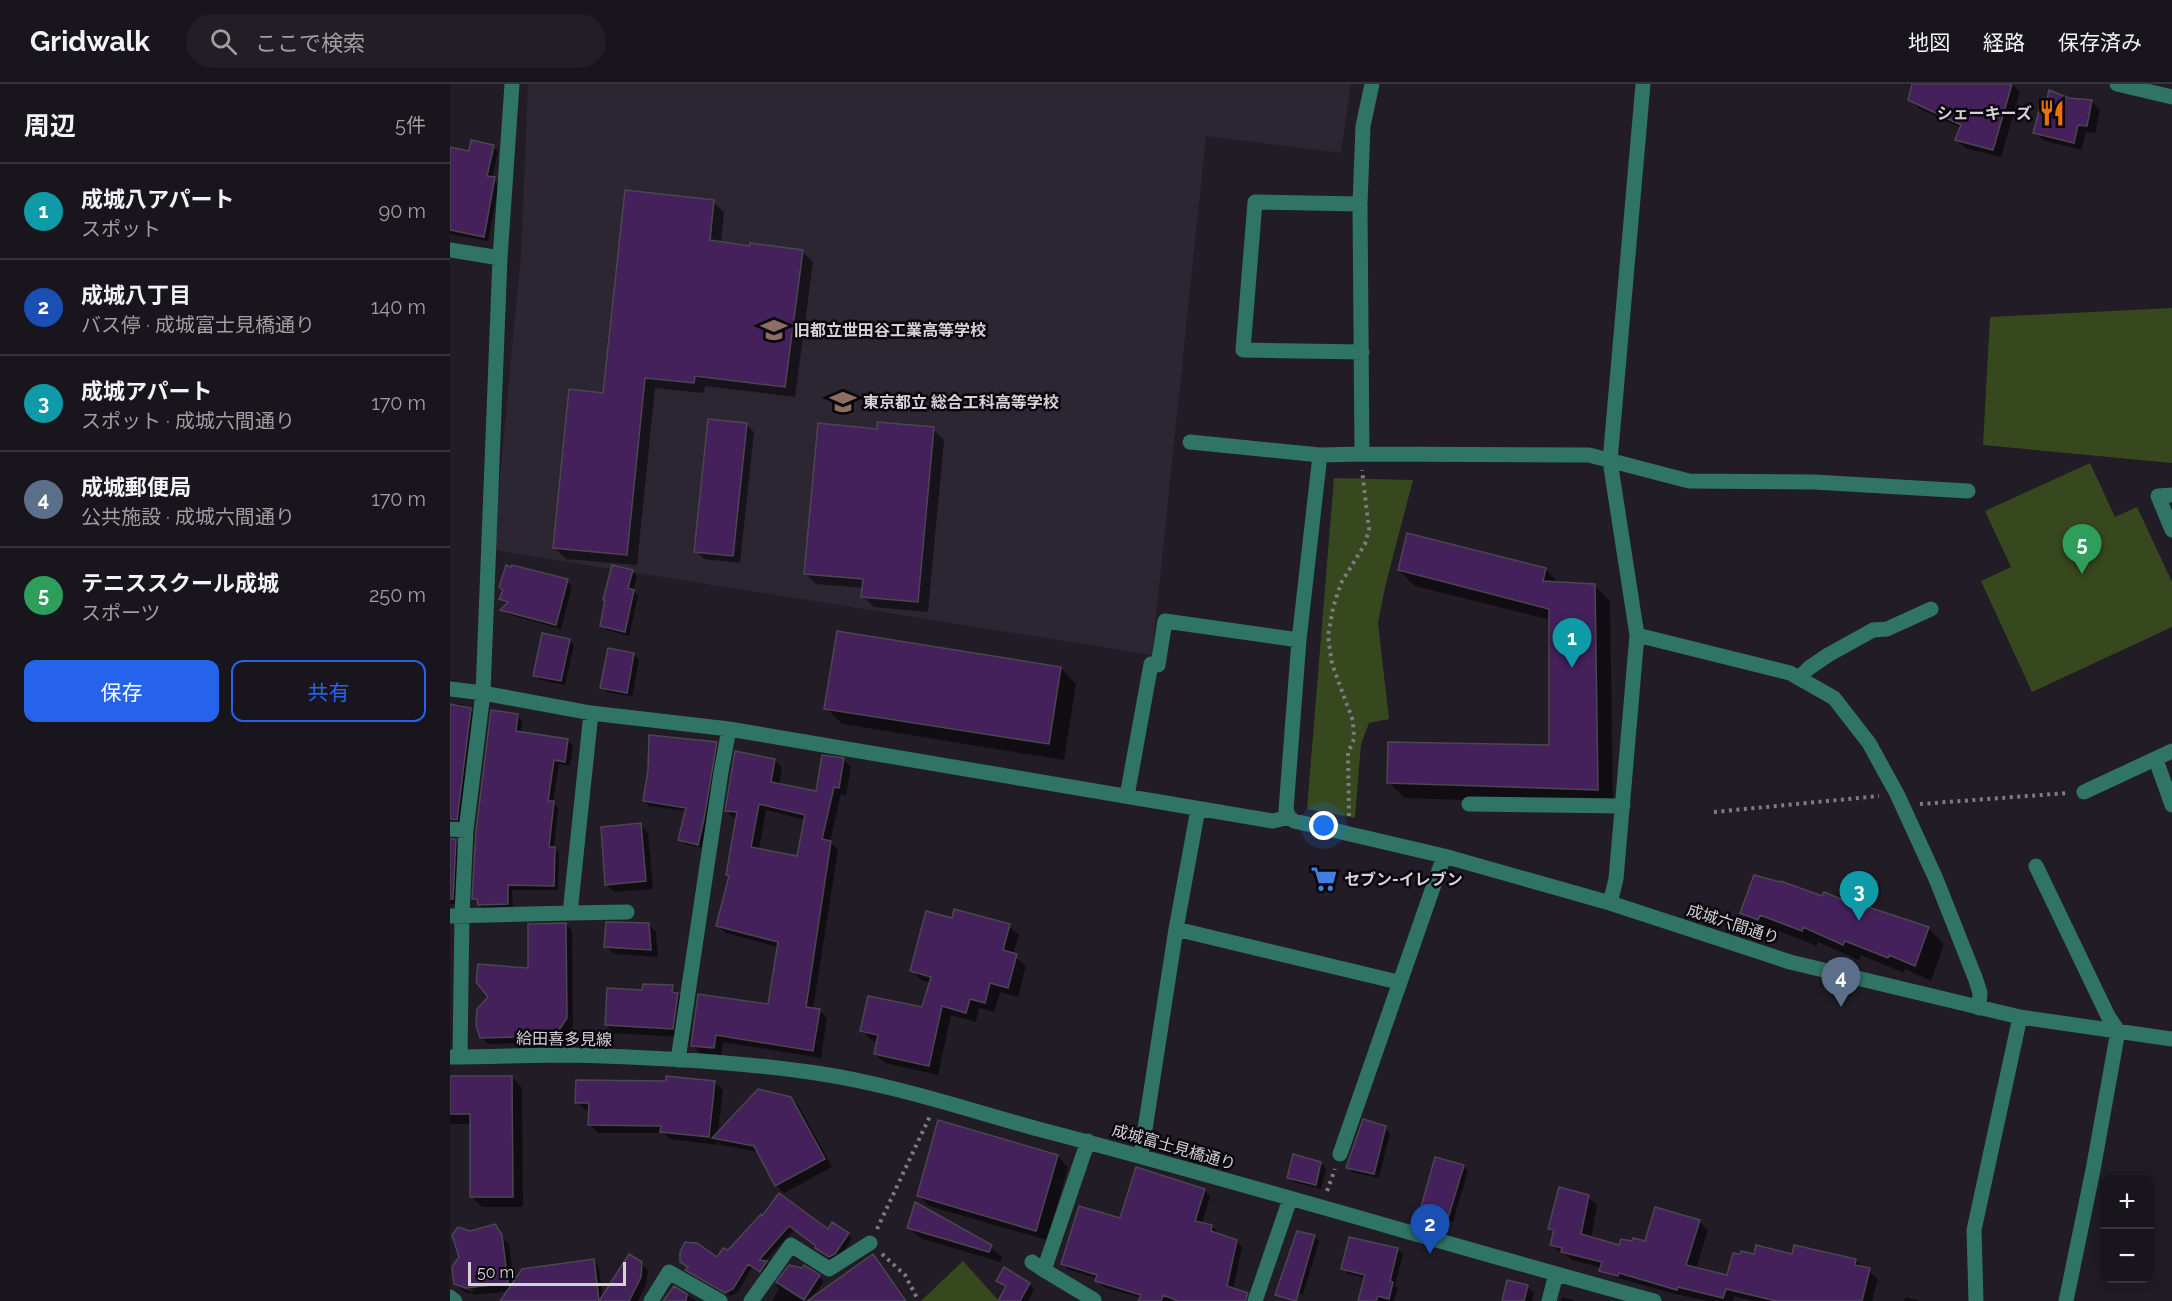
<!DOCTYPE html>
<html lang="ja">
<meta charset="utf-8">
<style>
:root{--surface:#19151c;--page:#221e25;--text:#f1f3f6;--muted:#9f9fa3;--line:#37343b;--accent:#2563eb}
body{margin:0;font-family:Raleway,"Noto Sans JP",sans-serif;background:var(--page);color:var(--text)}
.controls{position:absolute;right:18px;bottom:18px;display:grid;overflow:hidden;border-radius:12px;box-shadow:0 3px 15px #0003}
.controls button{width:54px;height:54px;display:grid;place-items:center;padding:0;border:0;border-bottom:2px solid var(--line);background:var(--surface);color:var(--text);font:30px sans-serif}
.scale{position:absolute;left:18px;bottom:15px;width:158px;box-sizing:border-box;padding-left:6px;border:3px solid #d5d2d8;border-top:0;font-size:16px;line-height:21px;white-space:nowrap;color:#d5d2d8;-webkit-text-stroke:4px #09070b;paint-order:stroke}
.you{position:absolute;left:874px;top:742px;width:21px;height:21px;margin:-15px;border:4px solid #fff;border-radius:50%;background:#1a73e8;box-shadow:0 0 0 9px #1a73e833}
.badge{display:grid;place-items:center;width:39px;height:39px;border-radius:50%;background:var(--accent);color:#fff;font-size:20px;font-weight:700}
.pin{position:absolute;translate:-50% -50px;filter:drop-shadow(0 2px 3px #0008)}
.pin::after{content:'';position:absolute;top:32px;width:21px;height:18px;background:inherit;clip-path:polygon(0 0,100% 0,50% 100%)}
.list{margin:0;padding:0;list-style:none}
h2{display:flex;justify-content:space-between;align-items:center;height:78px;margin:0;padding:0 24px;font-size:26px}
h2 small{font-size:20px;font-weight:400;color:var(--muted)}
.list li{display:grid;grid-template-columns:39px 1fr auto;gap:18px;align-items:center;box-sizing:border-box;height:96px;padding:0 24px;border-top:2px solid var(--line)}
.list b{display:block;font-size:22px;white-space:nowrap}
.list p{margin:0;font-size:20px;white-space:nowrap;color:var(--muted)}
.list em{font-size:20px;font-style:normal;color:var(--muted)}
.actions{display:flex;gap:12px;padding:18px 24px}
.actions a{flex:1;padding:14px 0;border:2px solid var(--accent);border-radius:12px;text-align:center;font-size:21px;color:var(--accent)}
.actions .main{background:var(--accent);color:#fff}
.icon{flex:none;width:33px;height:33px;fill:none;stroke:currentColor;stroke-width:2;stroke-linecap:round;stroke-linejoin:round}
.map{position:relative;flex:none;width:1722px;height:1217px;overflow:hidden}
header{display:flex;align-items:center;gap:36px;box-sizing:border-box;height:84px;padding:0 30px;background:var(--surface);border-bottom:2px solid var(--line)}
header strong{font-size:28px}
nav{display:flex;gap:33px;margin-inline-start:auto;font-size:21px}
.search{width:420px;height:54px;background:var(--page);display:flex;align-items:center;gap:15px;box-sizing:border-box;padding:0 21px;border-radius:33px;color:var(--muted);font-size:22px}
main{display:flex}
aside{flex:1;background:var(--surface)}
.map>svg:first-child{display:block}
</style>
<header>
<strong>Gridwalk</strong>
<div class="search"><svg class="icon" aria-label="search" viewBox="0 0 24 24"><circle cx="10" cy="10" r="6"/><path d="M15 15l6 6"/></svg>ここで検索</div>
<nav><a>地図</a><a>経路</a><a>保存済み</a></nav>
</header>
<main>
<aside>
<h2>周辺<small>5件</small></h2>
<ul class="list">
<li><span class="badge" style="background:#0f9aa8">1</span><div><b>成城八アパート</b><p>スポット</p></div><em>90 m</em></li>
<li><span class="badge" style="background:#1a4fb4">2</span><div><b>成城八丁目</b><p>バス停 · 成城富士見橋通り</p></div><em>140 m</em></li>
<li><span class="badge" style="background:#0f9aa8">3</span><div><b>成城アパート</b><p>スポット · 成城六間通り</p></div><em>170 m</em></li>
<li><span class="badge" style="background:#5c6f8a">4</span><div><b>成城郵便局</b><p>公共施設 · 成城六間通り</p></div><em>170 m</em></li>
<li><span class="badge" style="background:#2e9e5b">5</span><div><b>テニススクール成城</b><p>スポーツ</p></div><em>250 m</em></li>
</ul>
<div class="actions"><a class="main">保存</a><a>共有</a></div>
</aside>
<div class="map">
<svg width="1722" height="1217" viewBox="0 0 1722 1217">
<rect width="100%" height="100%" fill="#211c25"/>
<path fill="#2c2532" d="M78 0H901L891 69 756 52 702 571 43 466 71 170Z"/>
<path fill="#38481e" d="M1722 224V379L1533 361 1540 233Z
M1640 379 1665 433 1687 423 1722 498V543L1582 608 1531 497 1561 483 1535 427Z
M884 394 963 396 935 503 928 539 939 635 919 639 911 660 905 734 857 725Z
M513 1177 549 1217H471Z"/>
<path fill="#0007" fill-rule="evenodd" d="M1463 0H1562L1570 8 1551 73 1515 64 1507 56 1511 44 1468 24 1460 15Z
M1619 14 1642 18 1650 26 1645 49 1636 48 1631 66 1593 56 1585 48 1596 25Z
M43 63 48 68 42 94 49 100 38 157 0 150V65L20 68Z
M263 118 274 128 271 159 352 167 363 178 345 313 255 302 254 309 205 304 187 481 116 475 105 464 155 310Z
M296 340 304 348 290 479 254 475 246 467Z
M483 345 494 356 478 528 424 523 413 513 414 504 366 500 355 489 428 346Z
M1095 485 1110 500 1144 501 1160 517 1163 721 955 714 939 699 1100 663 1101 536 965 502 949 486Z
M182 487 187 492 183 507 188 512 179 552 157 546 152 541Z
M117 497 122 502 111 545 57 530 52 526 57 521 51 515Z
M119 556 124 561 115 601 90 596 85 591Z
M184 571 189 576 182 613 157 608 152 603Z
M611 584 626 600 614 676 392 640 376 624Z
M0 620H12L26 631 13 741 0 744Z
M67 632 72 637 71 649 118 657 123 662 120 682 109 680 103 719 108 724 104 764 109 769 108 806H62L63 824 34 825 24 815Z
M266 659 271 664 252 764 234 760 230 755 237 727 199 722 194 717Z
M325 676 332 684 329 701 367 709 394 676 401 683 396 711 391 710 380 758 388 766 363 925 369 926 377 934 371 974 273 958 271 971 250 969 242 961 319 922 328 863 276 849 268 842 280 793 278 791 288 734H284L277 727ZM316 726 355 736 348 774 309 766Z
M190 741 198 749 203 805 164 808 156 800Z
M0 755 5 757 11 762 8 820H0Z
M1418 828 1478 844 1494 860 1481 897 1455 885 1454 889 1411 871 1409 876 1368 858 1367 862 1326 846 1324 850 1308 845 1292 829Z
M503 836 559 842 569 851 563 871 576 882 568 913 550 908 544 928 529 924 526 938 501 931 488 991 435 979 425 970 428 958 421 956 412 946 473 925 481 899 471 896 461 886Z
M116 840 122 847 123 941 112 958 38 960 32 953 79 886Z
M198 840 206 848 208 873 164 870 156 862Z
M222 903 235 918 230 953 164 949 156 941 194 907Z
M62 993 72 1004 73 1123H32L22 1113V1040H0V994Z
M265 998 273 1006 268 1049 341 1014 349 1022 382 1083 334 1109 326 1101 309 1068 271 1061 267 1057V1061L220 1055 214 1049H148L140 1041V1027L135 1026 127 1018Z
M489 1038 608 1073 618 1083 597 1156 479 1122 468 1111Z
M935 1044 940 1049 929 1094 902 1088 897 1083Z
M871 1079 876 1085 871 1105 843 1098 838 1093Z
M1013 1082 1018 1087 1003 1138 977 1132 972 1127Z
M754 1106 760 1112 752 1140 761 1142 768 1148 767 1151 786 1157 792 1163 783 1206 793 1217H690L691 1214 653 1203 647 1196V1194L619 1186 613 1180 671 1136Z
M1138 1113 1147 1121 1141 1154 1170 1163 1196 1159 1249 1137 1258 1146 1246 1185 1278 1193 1305 1172 1405 1176 1428 1195 1422 1217H1303L1284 1212 1283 1217H1258L1221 1209 1161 1192 1153 1184 1122 1176 1116 1171 1111 1169 1102 1161 1105 1149 1100 1145Z
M311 1132 398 1150 402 1155 389 1174 384 1177 371 1169 367 1164 368 1163 345 1145 315 1177 321 1183 314 1192 303 1182 287 1209 281 1212 242 1190 237 1186 239 1184 231 1177 268 1175 279 1167Z
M44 1142 59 1160 64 1199 143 1177 149 1183 153 1214 191 1180 198 1186 196 1200 188 1217H51L58 1207 25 1211 14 1208 6 1199 10 1173 20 1148ZM11 1201 24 1205 23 1208 11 1204Z
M459 1144 541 1163 552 1173 550 1178 470 1154Z
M864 1152 869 1157 853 1211 835 1206Z
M948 1165 953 1170 945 1202 948 1204 944 1217H910L916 1194 898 1190 893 1184Z
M422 1171 451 1207 457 1217H430L417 1174Z
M339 1183 352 1185 354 1183 374 1197 361 1216 401 1217H322L329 1205 326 1202Z
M548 1197 579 1200 584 1205 578 1217H549L556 1203Z
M1077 1203 1084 1209 1082 1217H1053Z
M224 1204 247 1217H215Z
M1112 1213 1126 1217H1111Z
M1455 1213 1470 1217H1454Z"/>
<path fill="#44215b" stroke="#4b4650" stroke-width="1.5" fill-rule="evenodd" d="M1462 0H1562L1543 66 1505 56 1511 41 1458 16Z
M1599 6 1619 14 1642 16 1637 42 1628 41 1624 59 1583 49 1590 23 1595 24Z
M21 56 44 61 37 92 45 93 34 153 0 146V63L19 67Z
M175 106 264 116 260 156 300 162V159L353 166 335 303 245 292 244 299 195 294 177 471 103 464 119 305 153 309Z
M258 335 297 339 283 472 244 468Z
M427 338 484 343 468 518 411 513 413 495 354 490 368 339 427 345Z
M957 449 1096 484 1093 497 1145 500 1148 706 937 699 938 658 1099 661V525L948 486Z
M56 481 61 483 62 481 118 495 106 541 50 526 58 518 49 515 53 506 49 503Z
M162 481 183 486 178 504 184 506 175 548 150 542 155 516H153Z
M387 547 611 583 599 660 374 625Z
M92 549 120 555 111 597 83 592Z
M158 564 184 569 177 609 150 604Z
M0 620 21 624 7 736 0 735Z
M41 626 68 630 66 647 118 655 115 678 104 676 98 717H104L99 763H105L104 802 58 801V820L28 821 27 815H22L26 747Z
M199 651 267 658 254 735 248 761 228 756 236 724 193 717 198 686Z
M285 667 325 675 321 698 366 707 372 671 394 674 389 704 384 703 372 755 381 757 356 923 370 925 363 967 266 951 264 964 241 962 248 910 318 920 328 858 266 842 279 792 276 791 287 728 275 727ZM309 720 355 731 347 772 301 763Z
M191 739 196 797 155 801 151 743Z
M0 755H6L3 815H0Z
M1304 791 1330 798 1331 797 1372 812 1374 808 1417 826 1418 823 1479 843 1465 882 1439 871 1438 874 1395 857 1393 861 1353 843 1352 847 1310 831 1308 836 1290 829Z
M504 825 560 840 553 866 567 870 558 904 540 899 535 919 520 915 516 929 492 922 479 982 424 970 428 951 410 947 418 912 472 923 481 893 460 887 476 827 502 834Z
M156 838 199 839 201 866 154 863Z
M116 839 117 934 105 952 30 954 26 941 27 925 38 913 26 898 28 880 78 884V840Z
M193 900 223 901 222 908 228 909 223 945 155 941 157 904 192 906Z
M0 992H62L63 1113H20V1030H0Z
M216 992 265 997 259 1053 210 1048 211 1042 138 1041 139 1019H125L126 996 216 997Z
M308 1005 341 1013 375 1075 325 1102 304 1062 262 1054Z
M913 1035 936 1042 924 1090 896 1084Z
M488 1036 608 1071 586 1147 467 1112Z
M843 1070 871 1078 866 1101 837 1094Z
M985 1073 1014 1081 998 1134 970 1127Z
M686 1083 755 1105 745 1137 762 1141 761 1147 787 1156 777 1202 798 1209 795 1217H728L713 1211 711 1217H688L691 1211 645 1197 647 1191 611 1180 629 1122 670 1134Z
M1109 1103 1139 1111 1131 1150 1169 1161 1171 1155 1182 1157 1183 1154 1195 1157 1205 1123 1250 1136 1236 1181 1277 1191 1283 1169 1290 1170 1291 1167 1304 1170 1306 1161 1342 1170 1344 1161 1406 1175 1405 1181 1420 1184 1412 1217H1326L1276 1205 1273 1214 1228 1203 1227 1206 1169 1189 1168 1192 1149 1187 1152 1178 1111 1168 1112 1164 1100 1161 1104 1146 1098 1145Z
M329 1109 378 1145 382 1138 399 1149 385 1170 379 1173 365 1164 366 1162 339 1142 309 1176 317 1177 310 1188 298 1180 283 1205 275 1209 235 1186 238 1183 230 1178V1168L235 1158 247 1159 267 1173 273 1164 278 1166 311 1130 312 1132Z
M465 1118 542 1161 539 1168 457 1144Z
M45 1140 52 1151 58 1199 16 1204 4 1200 2 1183 9 1173 2 1151 8 1143 20 1147Z
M847 1147 865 1151 846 1217 825 1211Z
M899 1153 948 1164 940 1197 943 1198 939 1215 928 1212 926 1217H908L915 1191 891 1185Z
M179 1170 192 1178 191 1193 179 1217H149Z
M423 1170 456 1217H357Z
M144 1175 149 1217H50L72 1185Z
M339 1181 352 1184 354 1181 370 1191 354 1216 326 1198Z
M554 1183 580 1199 570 1217H548L556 1202 546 1197Z
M1057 1196 1078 1201 1074 1217H1052Z
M224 1202 237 1210 236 1217H213Z"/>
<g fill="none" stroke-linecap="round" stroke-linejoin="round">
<path stroke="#7f7b82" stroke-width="4" stroke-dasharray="3 4.5" stroke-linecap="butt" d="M1470 720 1618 709
M1264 728 1429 712
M899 732 898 669 904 655 903 637 882 580 878 552 883 524 891 499 915 460 919 445 912 386
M877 1107 885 1085
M427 1145 480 1032
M432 1170 455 1191 468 1216"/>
<path stroke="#2f7465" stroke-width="15" d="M1667 0 1722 13
M910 120 805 118 793 266 912 268
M0 166 50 174
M740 358 870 371 912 370 1139 371 1239 397 1364 398 1518 407
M912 370 910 120 913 42 922 0
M1722 411 1708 412 1722 446
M1187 551 1340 589 1384 614 1419 659 1447 710 1486 795 1526 896 1530 909 1529 924
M1349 594 1359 584 1378 571 1423 546 1437 545 1481 525
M0 605 33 609 141 629 279 645 823 737 839 733
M1706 676 1722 721
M1634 708 1722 667
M677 712 701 580 708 581 715 537 849 556
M1019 720 1173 722
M839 733 844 737 994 772 1160 819 1340 878 1570 933 1722 955
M839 733 836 726 849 556 870 371
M0 745 16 746
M1586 782 1658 932 1668 947 1643 1086 1616 1217
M1160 819 1166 795 1187 551 1160 377 1193 0
M120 829 177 828
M0 832 120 829 141 629
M726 845 948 898
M0 973C39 973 79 971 118 971 201 973 284 977 366 989 441 1000 515 1025 588 1045 795 1099 999 1161 1204 1217
M10 973 12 830 16 746 33 609 50 174 62 0
M228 976 271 688 279 645
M638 1057 594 1186 644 1216
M890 1070 994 772
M691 1071 726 845 748 725
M582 1178 594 1186
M0 1213 5 1217
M201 1217 219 1188 270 1217
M301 1217 341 1161 379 1185 420 1159
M805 1217 840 1115
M1099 1217 1106 1190
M1526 1217 1524 1146 1570 933"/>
</g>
<defs>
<g id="restaurant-bare" transform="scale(2.07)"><path d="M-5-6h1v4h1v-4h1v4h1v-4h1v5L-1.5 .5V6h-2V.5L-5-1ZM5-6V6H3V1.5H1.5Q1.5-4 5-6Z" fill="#e8710a" stroke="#09070b" stroke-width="2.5" paint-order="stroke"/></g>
<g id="school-bare" transform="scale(2.07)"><path d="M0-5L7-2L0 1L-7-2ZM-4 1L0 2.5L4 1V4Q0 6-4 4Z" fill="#8d6e63" stroke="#09070b" stroke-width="2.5" paint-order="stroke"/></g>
<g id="supermarket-bare" transform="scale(2.07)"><path d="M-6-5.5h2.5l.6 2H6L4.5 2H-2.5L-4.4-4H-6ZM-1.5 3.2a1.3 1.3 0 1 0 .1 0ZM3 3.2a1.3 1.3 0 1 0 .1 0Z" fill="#3f7fe0" stroke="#09070b" stroke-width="2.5" paint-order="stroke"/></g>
</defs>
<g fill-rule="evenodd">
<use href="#restaurant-bare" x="1602" y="29"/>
<use href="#school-bare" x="324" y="246"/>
<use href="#school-bare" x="393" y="318"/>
<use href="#supermarket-bare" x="874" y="795"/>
</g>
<g text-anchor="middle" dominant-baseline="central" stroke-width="5" stroke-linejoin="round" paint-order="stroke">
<g font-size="16" font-weight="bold" fill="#d5d2d8" stroke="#09070b" text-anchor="start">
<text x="1582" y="29" text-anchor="end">シェーキーズ</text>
<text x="344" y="246">旧都立世田谷工業高等学校</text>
<text x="413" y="318">東京都立 総合工科高等学校</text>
<text x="894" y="795">セブン-イレブン</text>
</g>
<g font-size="16" fill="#d5d2d8" stroke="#09070b">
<text transform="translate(1283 840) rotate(18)">成城六間通り</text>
<text transform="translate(114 955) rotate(1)">給田喜多見線</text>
<text transform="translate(724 1063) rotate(16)">成城富士見橋通り</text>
</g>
</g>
</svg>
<div class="controls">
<button>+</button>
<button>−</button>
</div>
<div class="scale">50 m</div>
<div class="you"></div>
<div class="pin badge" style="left:1122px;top:584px;background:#0f9aa8">1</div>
<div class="pin badge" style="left:980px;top:1170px;background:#1a4fb4">2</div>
<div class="pin badge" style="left:1409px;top:837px;background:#0f9aa8">3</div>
<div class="pin badge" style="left:1391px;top:923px;background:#5c6f8a">4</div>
<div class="pin badge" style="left:1632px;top:490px;background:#2e9e5b">5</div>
</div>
</main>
